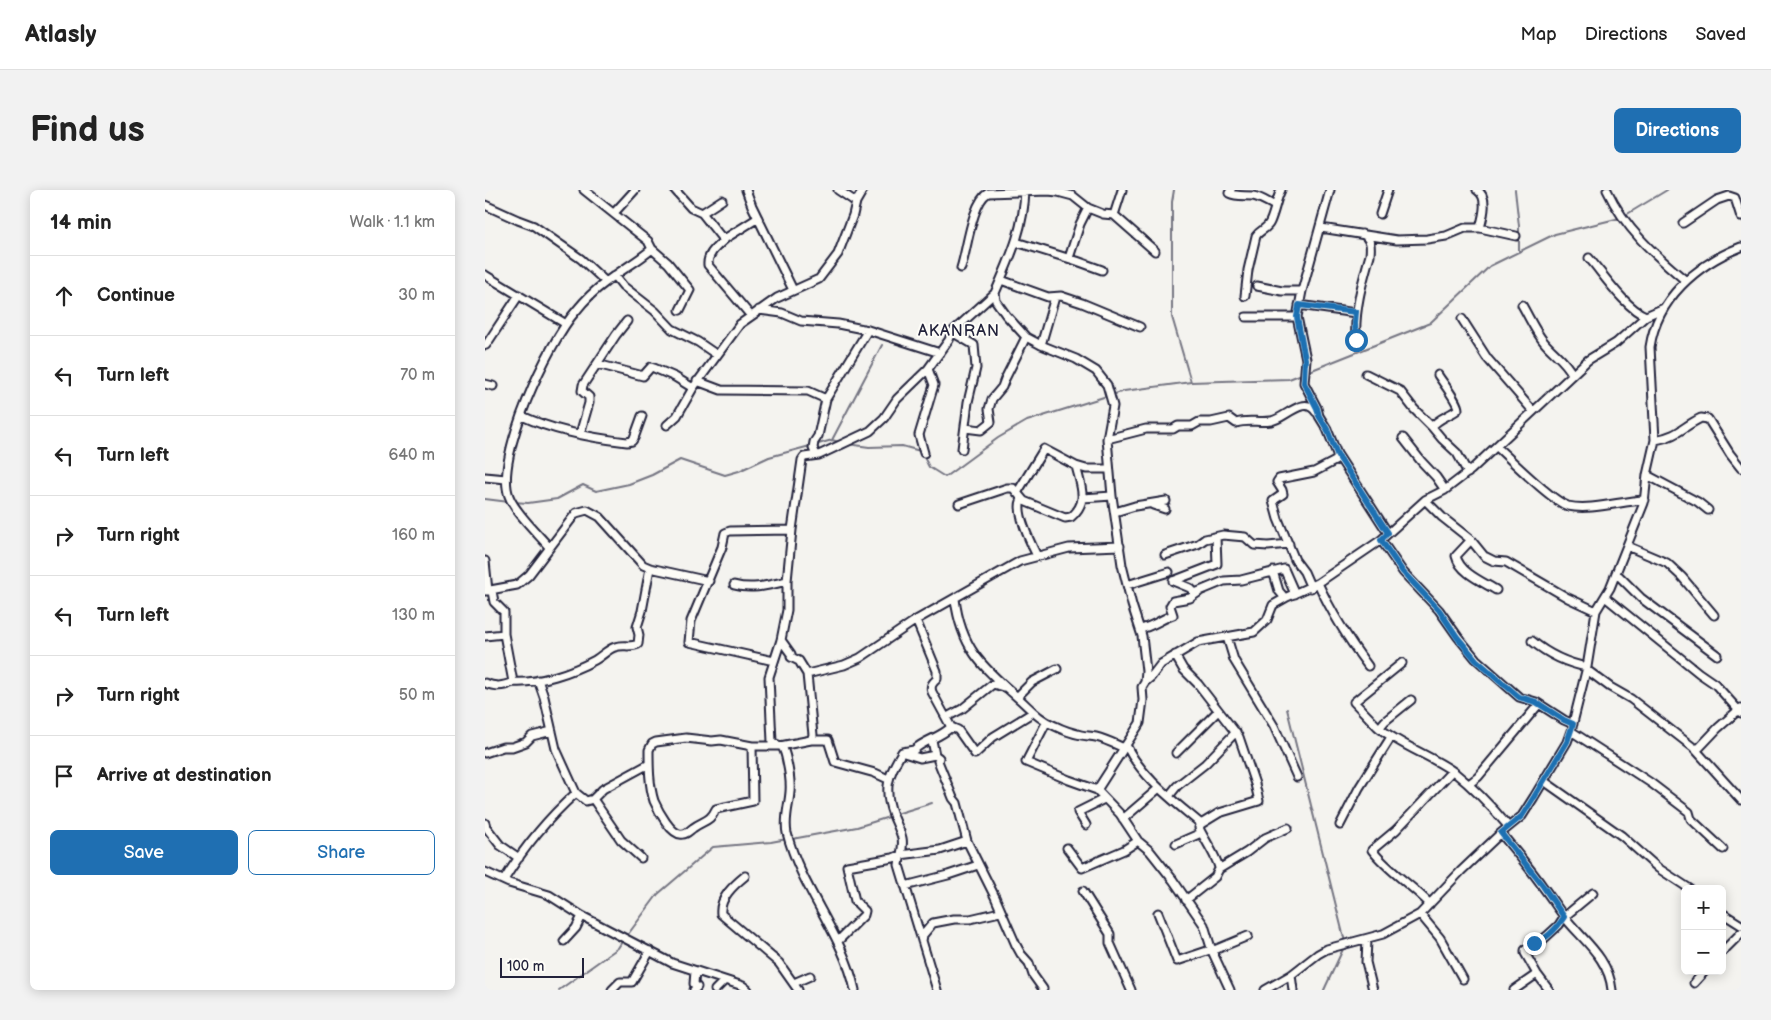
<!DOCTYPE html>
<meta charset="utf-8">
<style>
:root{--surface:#fff;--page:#f2f2f2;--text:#222;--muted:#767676;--line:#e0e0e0;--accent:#1f6fb2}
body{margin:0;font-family:"Balsamiq Sans",sans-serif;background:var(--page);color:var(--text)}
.controls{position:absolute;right:15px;bottom:15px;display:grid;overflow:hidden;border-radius:8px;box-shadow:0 2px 12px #0003}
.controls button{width:45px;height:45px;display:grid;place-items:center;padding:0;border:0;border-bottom:1px solid var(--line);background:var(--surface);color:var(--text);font:25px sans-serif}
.scale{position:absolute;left:15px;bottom:12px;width:84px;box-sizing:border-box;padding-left:5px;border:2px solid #22223b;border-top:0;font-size:14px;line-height:18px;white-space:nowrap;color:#22223b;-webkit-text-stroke:4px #fdfcf7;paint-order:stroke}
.stop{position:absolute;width:15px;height:15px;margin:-11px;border:4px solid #1f6fb2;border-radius:50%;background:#fff}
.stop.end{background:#1f6fb2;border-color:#fff;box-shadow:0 1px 5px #0008}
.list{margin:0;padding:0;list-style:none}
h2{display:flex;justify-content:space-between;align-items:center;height:65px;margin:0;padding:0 20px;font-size:21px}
h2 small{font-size:16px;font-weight:400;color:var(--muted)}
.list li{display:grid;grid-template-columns:32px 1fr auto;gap:15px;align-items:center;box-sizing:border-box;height:80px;padding:0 20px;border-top:1px solid var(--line)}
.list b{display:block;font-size:19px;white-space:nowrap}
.list em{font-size:16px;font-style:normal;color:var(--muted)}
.actions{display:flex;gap:10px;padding:15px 20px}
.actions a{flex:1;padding:11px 0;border:1px solid var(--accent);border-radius:8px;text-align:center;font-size:18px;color:var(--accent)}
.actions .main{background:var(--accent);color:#fff}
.icon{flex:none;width:28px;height:28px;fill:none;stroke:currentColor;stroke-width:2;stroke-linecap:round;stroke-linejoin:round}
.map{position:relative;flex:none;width:1256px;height:800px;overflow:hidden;border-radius:8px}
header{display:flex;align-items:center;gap:30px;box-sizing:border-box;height:70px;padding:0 25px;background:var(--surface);border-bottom:1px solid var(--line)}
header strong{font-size:24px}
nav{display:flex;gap:28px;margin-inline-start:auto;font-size:18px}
.intro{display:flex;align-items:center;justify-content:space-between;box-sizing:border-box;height:120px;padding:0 30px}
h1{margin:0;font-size:35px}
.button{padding:12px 22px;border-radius:8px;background:var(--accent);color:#fff;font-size:18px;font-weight:700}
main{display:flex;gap:30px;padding:0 30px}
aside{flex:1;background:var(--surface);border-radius:8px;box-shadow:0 2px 12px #0003}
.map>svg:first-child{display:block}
</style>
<header>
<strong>Atlasly</strong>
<nav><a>Map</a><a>Directions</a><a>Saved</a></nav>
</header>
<div class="intro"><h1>Find us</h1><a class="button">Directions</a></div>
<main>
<aside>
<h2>14 min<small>Walk · 1.1 km</small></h2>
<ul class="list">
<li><svg class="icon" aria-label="ahead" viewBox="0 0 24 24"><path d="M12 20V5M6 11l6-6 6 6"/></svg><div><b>Continue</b></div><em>30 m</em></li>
<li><svg class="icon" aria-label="left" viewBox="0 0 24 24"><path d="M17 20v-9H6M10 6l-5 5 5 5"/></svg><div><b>Turn left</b></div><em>70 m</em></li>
<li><svg class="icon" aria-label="left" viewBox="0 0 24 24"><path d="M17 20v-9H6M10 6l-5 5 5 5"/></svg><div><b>Turn left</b></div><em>640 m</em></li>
<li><svg class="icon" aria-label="right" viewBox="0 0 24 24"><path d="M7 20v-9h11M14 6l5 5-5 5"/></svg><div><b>Turn right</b></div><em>160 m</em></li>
<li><svg class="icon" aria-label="left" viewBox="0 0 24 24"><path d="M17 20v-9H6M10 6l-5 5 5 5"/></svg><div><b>Turn left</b></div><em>130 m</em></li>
<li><svg class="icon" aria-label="right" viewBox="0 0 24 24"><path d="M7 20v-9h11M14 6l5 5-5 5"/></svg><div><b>Turn right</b></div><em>50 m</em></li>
<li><svg class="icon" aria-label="arrive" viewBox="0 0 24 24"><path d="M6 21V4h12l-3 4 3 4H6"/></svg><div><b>Arrive at destination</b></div></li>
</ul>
<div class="actions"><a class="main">Save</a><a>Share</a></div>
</aside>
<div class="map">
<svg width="1256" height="800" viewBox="0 0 1256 800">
<rect width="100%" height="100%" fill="#f4f3ef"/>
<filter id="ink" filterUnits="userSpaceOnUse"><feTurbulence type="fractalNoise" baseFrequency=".02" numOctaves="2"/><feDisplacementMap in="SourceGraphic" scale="10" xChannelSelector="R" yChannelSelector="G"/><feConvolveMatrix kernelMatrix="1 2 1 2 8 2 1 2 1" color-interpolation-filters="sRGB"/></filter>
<g filter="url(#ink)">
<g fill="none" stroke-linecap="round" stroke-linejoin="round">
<path stroke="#757582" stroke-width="2" d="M689 0 687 12V127L706 192
M1030 0 1034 36V62
M1139 26 1182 0
M822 182 945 133 1005 76 1070 44 1135 28
M627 205 639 201 706 192 804 189 817 184
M347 250 397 155
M363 254 384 257 417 256 435 261
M330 255 347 250 354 252
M438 265 444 277 460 287 513 248 542 231 622 206
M0 309 24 312
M28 312 43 313 72 309 98 295 111 301 144 294 167 285 195 270 240 285 254 281 284 267 325 256
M802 519 860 752
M411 624 447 613
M307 649 372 637 407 626
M141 747 173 704 228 657 286 652 302 649
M74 800 133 758 138 750
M839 800 859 757"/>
<g stroke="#22223b" stroke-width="11">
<path id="minor" d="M190 0 206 18 217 23 236 47 241 48 273 28
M261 0 267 16 308 100
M353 0 371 12
M540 0C539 39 525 68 510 103L511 111 521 125 541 147 556 155 591 169 611 181 622 195 628 216 622 249 627 306 637 375 647 415 657 446 661 481 660 492 657 497 658 510 655 533 612 600 635 624 653 651 665 661 688 690 719 735 727 761 745 800
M746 0 744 3C752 7 759 5 768 6 775 7 784 13 790 16
M845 0 817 101 812 127 821 169 819 193 832 218 834 226 842 239 852 264 903 343
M992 0C1004 7 998 27 995 38
M1122 0C1140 39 1169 64 1201 91
M0 15 33 30 49 36 96 69 121 92
M129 23 150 0
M217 23 237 10
M895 24 903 0
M629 25 637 0
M1198 33 1232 10 1244 6 1250 8 1256 27
M836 38 912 50 942 49 961 46 980 38H995L1031 46
M241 48C233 56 222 63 223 75L266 126
M531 52 592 71 617 80
M167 59 183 73 205 100 195 120
M584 68 595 34 603 18
M1104 68C1118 84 1141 119 1161 126
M476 78C482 60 487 12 503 3L563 1 573 2 588 6 603 18 618 24 629 25 670 61
M0 85 81 134
M130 86 138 96 170 121 187 139 213 152 232 165
M516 90 563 107 576 106 597 113 655 137
M772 96 797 101H817
M760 106 763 80 771 46C775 40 782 39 785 32 790 21 791 10 796 0
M814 115 871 123
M1037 115C1044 127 1050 141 1059 152 1068 163 1081 171 1087 184
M274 120 297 123 316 131 353 134 383 140 455 163
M761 127H812
M977 129 1002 168 1048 221
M467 142 489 155 491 178 483 212 477 259
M871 150C869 121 877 93 885 65 886 55 886 49 877 44
M1 155 34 105
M556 155 570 107
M112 174 158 186 166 177 169 178 190 187 208 198
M881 184 915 201 929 219 947 237
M953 185C958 193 973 212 973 219 965 226 953 228 947 237L957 249 972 263 983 283
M212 191 236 200 323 201 341 209
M0 194 8 196
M37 226C69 241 107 248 142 252L147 251 149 248 157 226
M182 235 192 226 208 198 255 134 292 108 334 89 353 64 368 25 371 12 378 0
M480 238 496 240 506 232 504 219 507 209 517 197 520 189 541 147
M95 244 104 213V207L97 201 98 195 131 145 142 131
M918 248 936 271 951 287 960 300
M622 249 661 239H688L693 236H707L714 232H726L744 228 751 233C763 229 774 233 786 231 800 229 819 204 831 222
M1170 250C1194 246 1197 237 1216 228L1223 229 1245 264 1256 278
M1012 257C1025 269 1068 312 1083 316 1106 321 1136 311 1160 310
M439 263 434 245 449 195 443 179
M331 265 328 258 329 252 333 246 341 209 383 140
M1162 285 1213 312 1223 320
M0 287 21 289
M532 303 559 259 591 276 601 279H624
M598 308 627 306
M940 310 957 327 986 350 999 366 1009 371 1021 372 1083 408 1111 421
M539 311H536C531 323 546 354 552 366
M474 314 522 298H528L539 311 580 328 586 327C604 312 596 297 591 276
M668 315 680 319
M630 322 650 316 681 311
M896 350 918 382 954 420 973 447 991 469 1034 507 1051 512 1079 530 1088 534
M986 350 971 366C975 383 998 392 1011 400
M1142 356 1182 373 1197 387 1229 425
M64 357C53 344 29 321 24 306 9 268 64 151 91 121 99 111 110 100 121 92 136 80 153 71 167 59L163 51 99 0
M680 365 713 354 720 349 738 345 760 347 769 355 783 356 804 354
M0 371 3 401
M788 381 794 401 800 408
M1131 383 1156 408 1232 465
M688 391 705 398 710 403 739 391 756 390 799 379 810 404
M688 391 732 374 731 347
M833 393C847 424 863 449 883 476
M249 395C267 400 284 395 302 391
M642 395 684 382
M826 398 819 382 810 370 793 329 788 311 798 304 797 300 792 292 794 289 829 282 850 271 852 269V264
M0 401 32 395 44 385 91 323 102 320 115 327 158 375 165 378 224 391
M7 401 9 412 19 422V444L28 492C53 494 88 482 110 470 117 466 123 459 130 457 138 454 145 458 153 454L154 445 152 437 157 421 165 378
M1120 407 1214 483 1230 494 1256 523
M470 409C476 457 496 476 531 506 544 517 554 530 570 536 578 540 587 543 596 545 601 546 606 546 611 547 620 549 630 554 639 558
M431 430 452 481V489C447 493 445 496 447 502L466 537 473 540 490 564 508 547 547 523
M655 439C667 437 676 429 688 425L685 416 688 411 705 408 714 402
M0 446 19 444
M742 447 749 470 789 536 812 587
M296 450 306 464V467L314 471 322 484 328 545 326 550
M1047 451C1064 465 1081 473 1102 477
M690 465 698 479 713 494 754 547 770 594 774 611 734 623 716 634
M289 471 204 452 206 431 237 357 240 343 245 341 307 340
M917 473 869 512 892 536 895 537 900 531 926 510
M1102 480 1125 497 1146 509 1209 558 1256 610
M322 484 359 475 375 468 431 430 535 371 584 358 635 356
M53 490 59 507 71 559 91 603 101 611 108 609 118 599 164 574
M660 492 666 487 676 474 713 452 769 442 782 430 788 415 802 407 833 393 896 350 940 310 960 300 986 280 1103 170 1131 153 1161 126 1179 118
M0 493C10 497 17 497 28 492
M532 507 547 492 572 479
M462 527 477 519 508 494 518 497
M561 533 541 572 584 590 612 600
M893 537C916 556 945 565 969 582 989 598 1007 617 1023 636
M1086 541 1166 593 1204 622 1206 629 1238 659
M447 550 450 565 454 568 453 571 468 608 472 613 482 651 510 707 531 755 536 764 544 773 548 785 558 799
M641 555C657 588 689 611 716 634L714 638C718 647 734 671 734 679
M267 556 268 611 231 619C225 632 219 630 208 638 205 640 202 644 198 644 187 647 173 620 169 611 164 595 164 576 164 560L167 554 171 552 201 548 227 551 236 550 267 556H295L326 550H343L350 572 390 583 403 589
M1209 558H1214L1233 538 1256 518
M0 563 18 557H27L41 552 47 546 67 541
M419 563 435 568 450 565
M691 563 733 521
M1059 591 1137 646 1173 678 1205 699
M984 594 993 587 1054 514
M684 606 692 596 720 574 751 542
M108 609 136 650 156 668
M638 629 674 598
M0 633 1 637 15 655 34 668
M601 635 593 622 619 609
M855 635 874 598 906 547
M1016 643C1030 661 1045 678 1058 697 1065 706 1071 716 1078 725 1096 749 1124 767 1127 800
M691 654 716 643
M582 658 597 678 639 660 653 651
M0 682 24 693 64 705 97 726 187 773 258 796 263 800
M260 686C249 695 234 708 236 724L294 773 313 800
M19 690C38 659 63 628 91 603
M420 696 463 685 493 675
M598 701 625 744V753L646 800
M701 710 730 687 734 679 762 662 780 648 803 638
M945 714C927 695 903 681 887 660L911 640 967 581
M673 723 692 771 728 759
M1237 723 1256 735
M935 724 955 748 978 789
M882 750 881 772 888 800
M79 751 91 738 97 726
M353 751 379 725 380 721 370 711 362 676 408 668 415 665 455 660 482 651
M437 751 438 745 448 733 469 729H485L515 722
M727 761 763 746
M1237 762 1256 743
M806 785 808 800
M309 793 325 786
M1209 793 1220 781
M127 800 135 792H147L165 761
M209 800 212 797 209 794 210 781
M230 800 239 791
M370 800C358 744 316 699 302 643 299 629 304 616 305 602 306 591 304 581 302 572 301 567 300 561 297 557 294 555 290 554 287 552L284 487 296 450 302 420V391L307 340 317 270 319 267 334 265 385 241 399 228 412 209 443 179 464 150 467 142 510 103
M452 800 414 675C415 665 419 658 417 648 415 640 411 633 408 625 398 599 403 585 417 562L429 560C439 550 455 548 466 537
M780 800 806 785 833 764 842 759 898 744 935 724 976 681 1016 643 1037 626 1049 607 1082 552 1086 541 1102 477 1111 421 1125 398 1159 313 1162 285 1170 250 1165 157C1172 109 1212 74 1256 57
M1029 800 1052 784
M1064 800 1052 784 1040 763V760L1049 753 1056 751 1062 746 1074 735 1079 727 1108 703"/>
</g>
<use href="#minor" stroke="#fdfcf7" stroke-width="7"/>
</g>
</g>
<g fill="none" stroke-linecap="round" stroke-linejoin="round" filter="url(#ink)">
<path stroke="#1f6fb2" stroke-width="6" d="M871 150 870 133 871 122 814 115 812 127 820 169 819 193 832 218 834 226 842 239 852 264 903 343 896 350 918 382 954 420 972 447 991 470 1034 507 1051 512 1079 530 1088 534 1082 552 1049 607 1037 626 1016 643 1058 696 1079 727C1072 738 1062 749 1049 753"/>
</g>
<g text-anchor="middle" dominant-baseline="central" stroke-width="4" stroke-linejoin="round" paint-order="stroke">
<g font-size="16" letter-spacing="1" fill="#22223b" stroke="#fdfcf7">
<text x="474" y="141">AKANRAN</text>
</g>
</g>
</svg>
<div class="controls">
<button>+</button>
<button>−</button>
</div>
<div class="scale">100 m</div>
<div class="stop" style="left:871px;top:150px"></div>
<div class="stop end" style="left:1049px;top:753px"></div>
</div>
</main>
